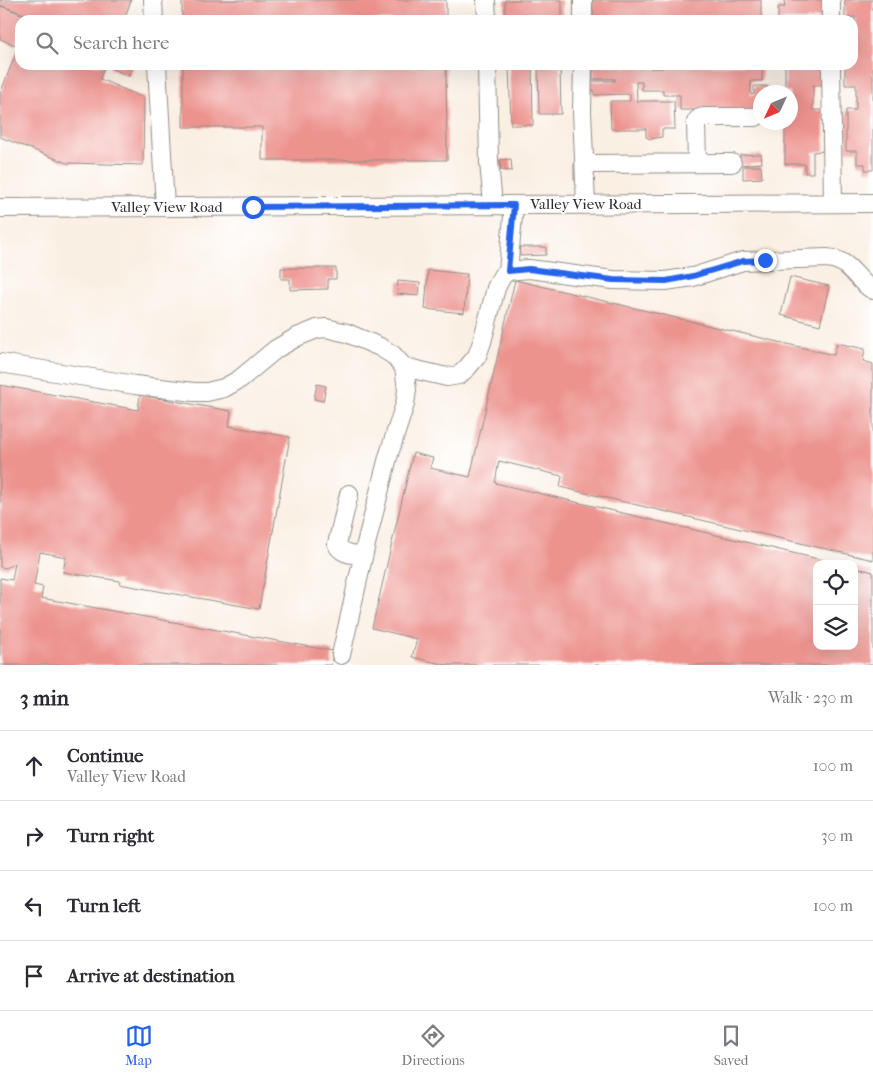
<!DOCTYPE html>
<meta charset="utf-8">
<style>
:root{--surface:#fff;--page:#f2f2f3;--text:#2b2b33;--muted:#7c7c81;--line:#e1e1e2;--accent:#2563eb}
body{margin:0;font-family:"IM FELL French Canon",serif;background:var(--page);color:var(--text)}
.controls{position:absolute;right:15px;bottom:15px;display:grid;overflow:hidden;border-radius:10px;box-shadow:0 5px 20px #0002}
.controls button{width:45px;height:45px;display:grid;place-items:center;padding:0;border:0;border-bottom:1px solid var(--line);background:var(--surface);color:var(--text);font:25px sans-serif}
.compass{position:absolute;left:753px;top:85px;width:45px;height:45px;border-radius:50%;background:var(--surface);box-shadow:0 5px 20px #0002;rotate:226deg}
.stop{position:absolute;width:15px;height:15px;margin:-11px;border:4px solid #2563eb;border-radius:50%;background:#fff}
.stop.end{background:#2563eb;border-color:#fff;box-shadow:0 1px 5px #0008}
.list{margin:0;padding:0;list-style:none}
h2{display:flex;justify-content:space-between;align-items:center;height:65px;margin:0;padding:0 20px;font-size:21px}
h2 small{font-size:16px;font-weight:400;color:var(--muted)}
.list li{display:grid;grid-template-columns:32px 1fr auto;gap:15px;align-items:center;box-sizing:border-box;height:70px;padding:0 20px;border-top:1px solid var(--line)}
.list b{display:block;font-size:19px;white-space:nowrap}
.list p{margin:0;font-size:16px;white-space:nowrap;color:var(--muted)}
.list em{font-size:16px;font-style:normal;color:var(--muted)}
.icon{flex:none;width:28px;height:28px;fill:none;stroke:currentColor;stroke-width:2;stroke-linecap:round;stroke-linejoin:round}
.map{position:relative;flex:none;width:873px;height:665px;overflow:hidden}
.search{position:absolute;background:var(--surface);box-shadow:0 5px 20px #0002;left:15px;right:15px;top:15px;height:55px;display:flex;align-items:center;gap:12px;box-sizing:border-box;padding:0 18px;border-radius:15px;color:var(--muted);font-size:19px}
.sheet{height:345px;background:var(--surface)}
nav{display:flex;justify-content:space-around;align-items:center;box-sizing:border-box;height:70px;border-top:1px solid var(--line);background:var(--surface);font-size:14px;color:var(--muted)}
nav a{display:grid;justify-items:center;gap:2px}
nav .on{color:var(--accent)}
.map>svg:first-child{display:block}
</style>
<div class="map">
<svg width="873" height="665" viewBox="0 0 873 665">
<rect width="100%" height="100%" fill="#fff"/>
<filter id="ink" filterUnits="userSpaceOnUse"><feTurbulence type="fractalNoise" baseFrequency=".02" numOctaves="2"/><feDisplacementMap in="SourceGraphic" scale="10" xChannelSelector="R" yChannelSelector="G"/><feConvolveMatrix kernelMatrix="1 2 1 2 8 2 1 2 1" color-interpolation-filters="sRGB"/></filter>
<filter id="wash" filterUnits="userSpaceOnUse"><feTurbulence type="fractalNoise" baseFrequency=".0096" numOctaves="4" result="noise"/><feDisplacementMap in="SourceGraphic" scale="20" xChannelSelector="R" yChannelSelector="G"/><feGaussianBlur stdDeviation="1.12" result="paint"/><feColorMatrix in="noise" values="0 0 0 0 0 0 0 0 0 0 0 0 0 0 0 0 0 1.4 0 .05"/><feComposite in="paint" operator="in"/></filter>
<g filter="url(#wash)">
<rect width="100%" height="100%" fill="#faefe3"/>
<g id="blocks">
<path fill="#ed938e" d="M0 0H131L124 20H29L30 16 0 5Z
M182 0H446V20H182Z
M505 0H562V20H505Z
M593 0H761V20H593Z
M784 0H823L824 18H813V20H778V7H785Z
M845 0H873V170H865V164H857V151H846V110H856V85H845V65H853V43H856L855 17 845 18Z
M0 6 26 16 24 20H20V31L15 45 0 39Z
M20 43V65H105L100 79 144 98 143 165 67 163 0 137V94Z
M112 65H133L129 76 110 68Z
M183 65H446L447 160H262V127H183Z
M509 65H532L533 125H511Z
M538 65H560L561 114H539Z
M593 65H623V67H630V65H650V68H663V65H762V81H751V95L754 94V86H767L768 92H760L759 110H680V95H663V90H642V82H636L637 101H674L675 129H662V137L650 139 646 137V129H611L610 101H630V94L594 95V90H587V81H615V79H593Z
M785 65H823L824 85H813V110H824V151L813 152V173H805V164H785V122H790V92H785Z
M761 154 762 163 740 165V155Z
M511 159 512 171 501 170 500 160Z
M574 164 581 165V180H574Z
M743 166H761L762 178 743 179Z
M519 247H546V255L520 256Z
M281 268H336V279H328V289L290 290V279H281Z
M428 270 467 274 464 313 425 309Z
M790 277 829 286 820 325 781 315Z
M515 280 834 355 837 343 865 349 863 361 873 364V560L560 487 562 476 499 461 495 483 835 563 817 564V646H854V567L873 572V665H446L412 657 417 639 372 628 413 453 433 458 430 468 470 477Z
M398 281 420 283 419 296 397 294Z
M317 384 326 386 323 401 314 399Z
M0 385 138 410 140 395 231 411 229 426 290 437 259 609 119 584 120 581 63 572 66 557 40 552 34 585 43 587 41 598 333 651 331 665H0V578L12 580 15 563 6 568 0 567Z"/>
</g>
</g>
<g filter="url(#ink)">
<use href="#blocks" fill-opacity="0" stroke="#928d87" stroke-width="1"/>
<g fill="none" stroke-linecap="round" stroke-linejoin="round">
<g stroke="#928d87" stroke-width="20">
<path id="minor" d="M153 0 154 20
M486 0 487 20
M583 20V0
M831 20V0
M157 65 165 207
M487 65 489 162 493 205
M583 65 582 111 586 205
M831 65 833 203
M697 163 696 122C698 118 701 117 705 117H756
M585 164 732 163
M0 208 873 203
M508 271 514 205
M0 363 135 385 194 392H207L224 388 240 379 276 349 297 337 317 329 326 328 347 333 380 347 393 355 404 367 407 390 405 404 388 457 366 544 341 655
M404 367 447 377 459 375 467 368 477 356 482 342 496 288 502 276 508 271 529 269 613 280 665 281 693 277 743 261 827 258C851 260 855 280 873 290
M349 494 337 544C340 554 354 554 363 556"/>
</g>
<use href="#minor" stroke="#fff" stroke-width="18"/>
</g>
</g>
<g fill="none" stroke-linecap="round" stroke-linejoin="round" filter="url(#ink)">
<path stroke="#2563eb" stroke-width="6" d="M253 207 514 205 508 271 529 269 613 280 666 281 693 276 743 261 765 260"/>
</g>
<g text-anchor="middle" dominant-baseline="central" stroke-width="4" stroke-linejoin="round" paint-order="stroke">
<g font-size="15" fill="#2b2b2b" stroke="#fff">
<text x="586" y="204">Valley View Road</text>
<text x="167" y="207">Valley View Road</text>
</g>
</g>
</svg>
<div class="controls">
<button><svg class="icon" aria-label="locate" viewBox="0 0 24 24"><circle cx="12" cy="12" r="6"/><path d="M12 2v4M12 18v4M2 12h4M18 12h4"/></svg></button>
<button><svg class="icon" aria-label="layers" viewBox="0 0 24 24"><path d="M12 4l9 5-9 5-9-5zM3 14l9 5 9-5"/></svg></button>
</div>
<svg class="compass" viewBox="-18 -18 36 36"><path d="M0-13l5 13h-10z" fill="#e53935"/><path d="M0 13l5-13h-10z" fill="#7c7c81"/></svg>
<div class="stop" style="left:253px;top:207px"></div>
<div class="stop end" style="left:765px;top:260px"></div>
<div class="search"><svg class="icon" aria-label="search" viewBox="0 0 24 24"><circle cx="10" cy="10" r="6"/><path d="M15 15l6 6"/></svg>Search here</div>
</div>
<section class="sheet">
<h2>3 min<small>Walk · 230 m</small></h2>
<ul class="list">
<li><svg class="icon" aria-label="ahead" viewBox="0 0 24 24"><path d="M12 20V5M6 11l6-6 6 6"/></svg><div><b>Continue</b><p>Valley View Road</p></div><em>100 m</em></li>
<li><svg class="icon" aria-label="right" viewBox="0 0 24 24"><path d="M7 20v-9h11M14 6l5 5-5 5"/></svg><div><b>Turn right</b></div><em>30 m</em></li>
<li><svg class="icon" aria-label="left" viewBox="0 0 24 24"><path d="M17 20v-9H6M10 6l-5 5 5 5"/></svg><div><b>Turn left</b></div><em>100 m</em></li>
<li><svg class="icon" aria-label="arrive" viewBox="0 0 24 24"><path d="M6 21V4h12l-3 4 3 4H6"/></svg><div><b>Arrive at destination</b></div></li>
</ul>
</section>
<nav>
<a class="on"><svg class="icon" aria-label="map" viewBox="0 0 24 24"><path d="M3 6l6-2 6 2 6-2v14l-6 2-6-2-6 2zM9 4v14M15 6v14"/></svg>Map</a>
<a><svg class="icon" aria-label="directions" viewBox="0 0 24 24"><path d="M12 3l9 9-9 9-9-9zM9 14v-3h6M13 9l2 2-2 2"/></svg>Directions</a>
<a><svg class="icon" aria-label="saved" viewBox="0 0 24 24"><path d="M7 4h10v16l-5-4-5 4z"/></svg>Saved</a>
</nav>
